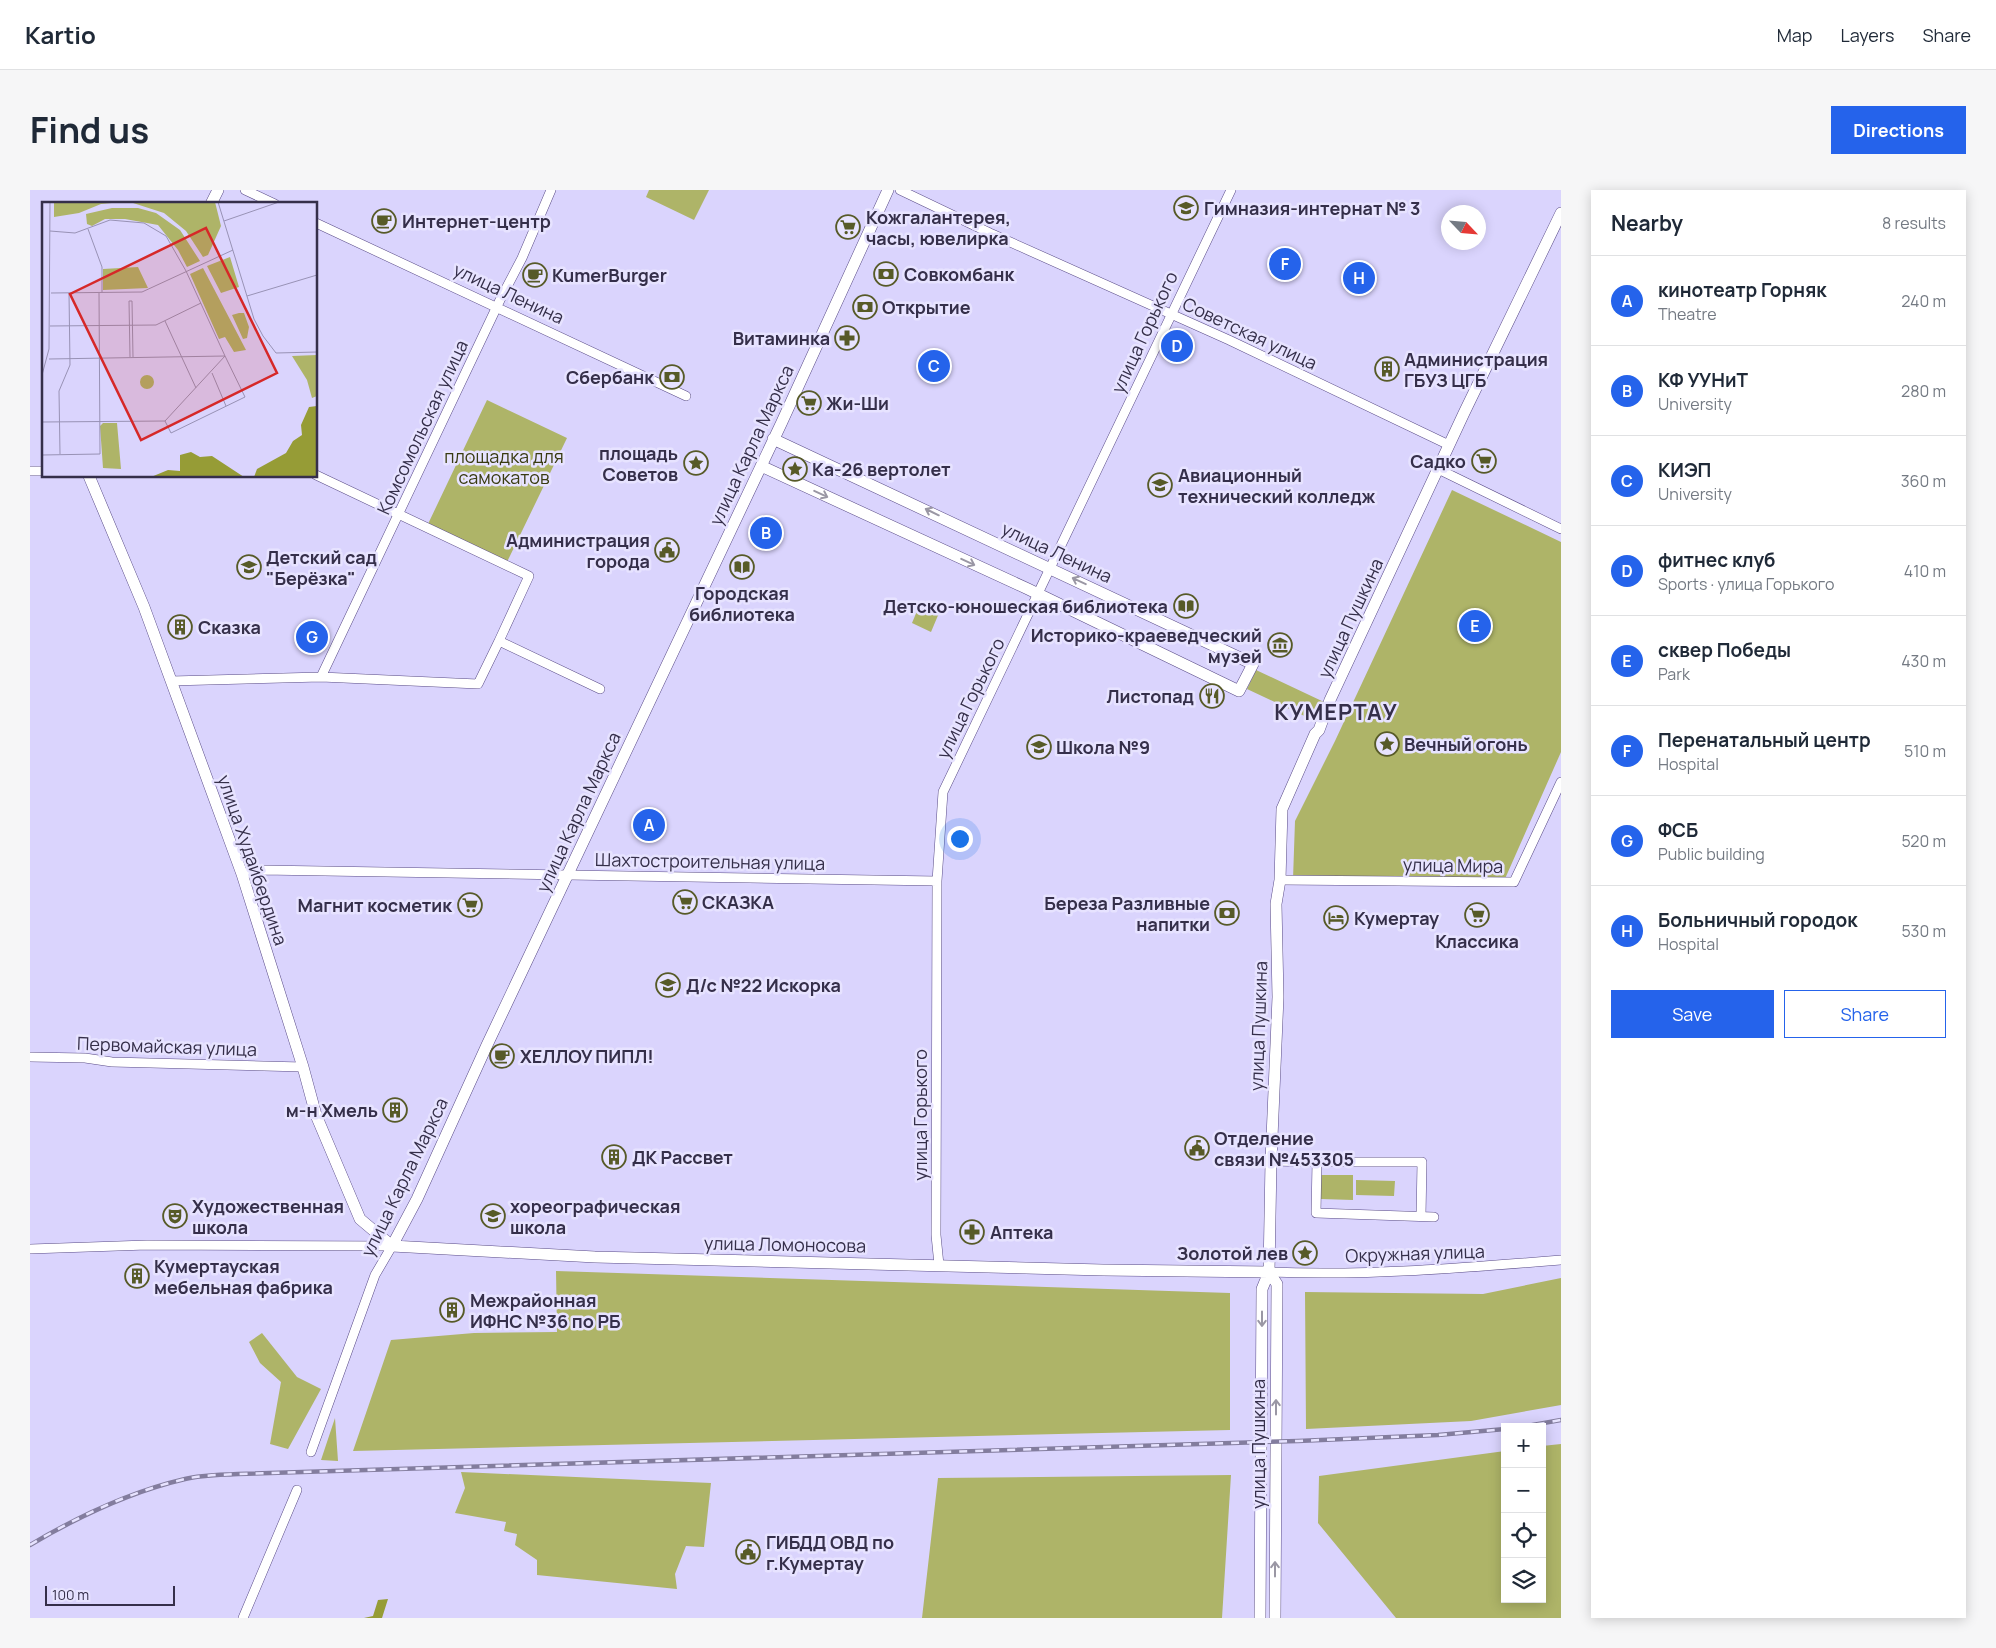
<!DOCTYPE html>
<meta charset="utf-8">
<style>
:root{--surface:#fff;--page:#f6f6f7;--text:#1f2937;--muted:#747a83;--line:#e0e1e3;--accent:#2563eb}
body{margin:0;font-family:Manrope,sans-serif;background:var(--page);color:var(--text)}
.controls{position:absolute;right:15px;bottom:15px;display:grid;overflow:hidden;border-radius:0px;box-shadow:0 2px 12px #0003}
.controls button{width:45px;height:45px;display:grid;place-items:center;padding:0;border:0;border-bottom:1px solid var(--line);background:var(--surface);color:var(--text);font:25px sans-serif}
.compass{position:absolute;left:1411px;top:15px;width:45px;height:45px;border-radius:50%;background:var(--surface);box-shadow:0 2px 12px #0003;rotate:116deg}
.scale{position:absolute;left:15px;bottom:12px;width:130px;box-sizing:border-box;padding-left:5px;border:2px solid #352f4a;border-top:0;font-size:14px;line-height:18px;white-space:nowrap;color:#352f4a;-webkit-text-stroke:4px #e7e3ff;paint-order:stroke}
.you{position:absolute;left:929px;top:648px;width:18px;height:18px;margin:-12px;border:4px solid #fff;border-radius:50%;background:#1a73e8;box-shadow:0 0 0 8px #1a73e833}
.badge{display:grid;place-items:center;width:32px;height:32px;border-radius:50%;background:var(--accent);color:#fff;font-size:16px;font-weight:700}
.pin{position:absolute;translate:-50% -50%;border:2px solid #fff;box-shadow:0 1px 5px #0006}
.list{margin:0;padding:0;list-style:none}
h2{display:flex;justify-content:space-between;align-items:center;height:65px;margin:0;padding:0 20px;font-size:21px}
h2 small{font-size:16px;font-weight:400;color:var(--muted)}
.list li{display:grid;grid-template-columns:32px 1fr auto;gap:15px;align-items:center;box-sizing:border-box;height:90px;padding:0 20px;border-top:1px solid var(--line)}
.list b{display:block;font-size:19px;white-space:nowrap}
.list p{margin:0;font-size:16px;white-space:nowrap;color:var(--muted)}
.list em{font-size:16px;font-style:normal;color:var(--muted)}
.actions{display:flex;gap:10px;padding:15px 20px}
.actions a{flex:1;padding:11px 0;border:1px solid var(--accent);border-radius:0px;text-align:center;font-size:18px;color:var(--accent)}
.actions .main{background:var(--accent);color:#fff}
.icon{flex:none;width:28px;height:28px;fill:none;stroke:currentColor;stroke-width:2;stroke-linecap:round;stroke-linejoin:round}
.map{position:relative;flex:none;width:1531px;height:1428px;overflow:hidden;border-radius:0px}
header{display:flex;align-items:center;gap:30px;box-sizing:border-box;height:70px;padding:0 25px;background:var(--surface);border-bottom:1px solid var(--line)}
header strong{font-size:24px}
nav{display:flex;gap:28px;margin-inline-start:auto;font-size:18px}
.intro{display:flex;align-items:center;justify-content:space-between;box-sizing:border-box;height:120px;padding:0 30px}
h1{margin:0;font-size:35px}
.button{padding:12px 22px;border-radius:0px;background:var(--accent);color:#fff;font-size:18px;font-weight:700}
main{display:flex;gap:30px;padding:0 30px}
aside{flex:1;background:var(--surface);border-radius:0px;box-shadow:0 2px 12px #0003}
.map>svg:first-child{display:block}
</style>
<header>
<strong>Kartio</strong>
<nav><a>Map</a><a>Layers</a><a>Share</a></nav>
</header>
<div class="intro"><h1>Find us</h1><a class="button">Directions</a></div>
<main>
<div class="map">
<svg width="1531" height="1428" viewBox="0 0 1531 1428">
<rect width="100%" height="100%" fill="#dad4fd"/>
<path fill="#aeb468" d="M619 0H679L664 30 616 7Z
M457 210 537 248 477 372 398 334Z
M1422 300 1531 352V562L1474 691 1263 689 1265 631 1305 551Z
M890 414 909 423 901 442 882 433Z
M1226 480 1294 512 1285 531 1217 499Z
M1291 985H1323V1010L1291 1009Z
M1326 990 1365 991 1364 1006 1326 1005Z
M526 1081 1200 1103V1240L323 1261 361 1150 444 1143 527 1142Z
M1531 1088V1215L1441 1231 1276 1239 1275 1102 1453 1104Z
M232 1143 267 1187 291 1199 258 1259 240 1254 251 1192 230 1173 219 1152Z
M305 1228 308 1271 291 1270Z
M1531 1254V1428H1366L1288 1333 1289 1286 1475 1261V1409H1512V1256Z
M431 1282 681 1293 674 1357 656 1356 645 1384 647 1399 507 1385V1370L485 1355 487 1344 474 1341 476 1332 425 1323 435 1298Z
M1201 1285 1192 1428H892L908 1288Z"/>
<path fill="#969c36" d="M358 1409 352 1428H334L343 1426 348 1410Z"/>
<g fill="none" stroke-linecap="round" stroke-linejoin="round">
<g stroke="#594b87" stroke-width="10">
<path id="minor" d="M215 0 245 14
M870 0 960 43 1199 150 1419 255
M286 33 656 206
M1408 279 1531 339
M0 281H14
M286 285 499 386 469 451
M291 487 470 110 492 68 521 0
M141 491 291 487 448 494 469 451 570 499
M212 684 232 680 907 691
M1250 690 1484 692 1531 592
M0 867 55 868 82 872 273 877
M1241 971 1287 972 1286 1023 1404 1027
M1287 972H1392L1391 1026
M0 1059 117 1055 362 1056
M909 1075 906 1045 907 691 913 602 1201 0
M1239 1082C1337 1086 1434 1078 1531 1070
M281 1262 345 1085 362 1056
M213 1428 267 1300"/>
</g>
<g stroke="#594b87" stroke-width="12">
<path id="major" d="M181 14 188 0
M731 276 998 399 1209 501 1223 474 743 249
M59 286 114 417 212 684 273 877 286 925 330 1029 362 1056
M362 1056 387 1009 457 855 751 234 858 0
M362 1056 565 1067 1073 1080 1239 1082
M1239 1082 1247 1094 1245 1428
M1230 1428 1232 1099 1239 1082 1241 971 1248 807 1246 714 1250 690 1252 619 1285 544 1289 540 1300 510 1434 223 1531 23"/>
</g>
<use href="#minor" stroke="#fff" stroke-width="9"/>
<use href="#major" stroke="#fff" stroke-width="11"/>
<g stroke="#837d9e" stroke-width="4.5">
<path id="rail" d="M1491 1237 1531 1230
M0 1355C49 1326 99 1302 155 1289 172 1285 191 1285 208 1284L1268 1251 1408 1245 1475 1239"/>
</g>
<use href="#rail" stroke="#e7e3ff" stroke-width="2.5" stroke-dasharray="8" stroke-linecap="butt"/>
</g>
<defs><path id="oneway-shaft" d="M-6 0H5M1.5-3L5.5 0L1.5 3" fill="none" stroke-width="1.6" stroke-linecap="round" stroke-linejoin="round" transform="scale(1.25)"/></defs>
<g stroke="#9a97a4">
<use href="#oneway-shaft" transform="translate(791 304) rotate(25)"/>
<use href="#oneway-shaft" transform="translate(902 322) rotate(-154)"/>
<use href="#oneway-shaft" transform="translate(938 372) rotate(25)"/>
<use href="#oneway-shaft" transform="translate(1049 391) rotate(-155)"/>
<use href="#oneway-shaft" transform="translate(1232 1129) rotate(90)"/>
<use href="#oneway-shaft" transform="translate(1246 1217) rotate(-90)"/>
<use href="#oneway-shaft" transform="translate(1245 1379) rotate(-90)"/>
</g>
<defs>
<g id="school-ring" transform="scale(1.25)"><circle r="9.5" fill="#e7e3ff" stroke="#575a28" stroke-width="1.5"/><path d="M0-5L7-2L0 1L-7-2ZM-4 1L0 2.5L4 1V4Q0 6-4 4Z" fill="#575a28"/></g>
<g id="cafe-ring" transform="scale(1.25)"><circle r="9.5" fill="#e7e3ff" stroke="#575a28" stroke-width="1.5"/><path d="M-5.5-4.5H6V0H3Q3 3.5 0 3.5H-2.5Q-5.5 3.5-5.5 0ZM3-3.2v2h1.7v-2ZM-6 4.5H4V6H-6Z" fill="#575a28"/></g>
<g id="supermarket-ring" transform="scale(1.25)"><circle r="9.5" fill="#e7e3ff" stroke="#575a28" stroke-width="1.5"/><path d="M-6-5.5h2.5l.6 2H6L4.5 2H-2.5L-4.4-4H-6ZM-1.5 3.2a1.3 1.3 0 1 0 .1 0ZM3 3.2a1.3 1.3 0 1 0 .1 0Z" fill="#575a28"/></g>
<g id="bank-ring" transform="scale(1.25)"><circle r="9.5" fill="#e7e3ff" stroke="#575a28" stroke-width="1.5"/><path d="M-6-4H6V4H-6ZM0-2.3a2.3 2.3 0 1 0 0 4.6a2.3 2.3 0 1 0 0-4.6Z" fill="#575a28"/></g>
<g id="pharmacy-ring" transform="scale(1.25)"><circle r="9.5" fill="#e7e3ff" stroke="#575a28" stroke-width="1.5"/><path d="M-2-6h4v4h4v4h-4v4h-4v-4h-4v-4h4Z" fill="#575a28"/></g>
<g id="building-ring" transform="scale(1.25)"><circle r="9.5" fill="#e7e3ff" stroke="#575a28" stroke-width="1.5"/><path d="M-4-6H4V6H1V3H-1V6H-4ZM-2.5-4.3h1.7v1.8h-1.7ZM.8-4.3h1.7v1.8H.8ZM-2.5-1h1.7V.8h-1.7ZM.8-1h1.7V.8H.8Z" fill="#575a28"/></g>
<g id="sight-ring" transform="scale(1.25)"><circle r="9.5" fill="#e7e3ff" stroke="#575a28" stroke-width="1.5"/><path d="M0-6L1.8-2.2L6-1.7L2.9 1.2L3.7 5.4L0 3.3L-3.7 5.4L-2.9 1.2L-6-1.7L-1.8-2.2Z" fill="#575a28"/></g>
<g id="university-ring" transform="scale(1.25)"><circle r="9.5" fill="#e7e3ff" stroke="#575a28" stroke-width="1.5"/><path d="M0-5L7-2L0 1L-7-2ZM-4 1L0 2.5L4 1V4Q0 6-4 4Z" fill="#575a28"/></g>
<g id="civic-ring" transform="scale(1.25)"><circle r="9.5" fill="#e7e3ff" stroke="#575a28" stroke-width="1.5"/><path d="M-.6-6.5H3V-4.5H.6V-3L4-1V1h2V6H-6V1h2V-1L-.6-3ZM-1.2 2.5V6h2.4V2.5Z" fill="#575a28"/></g>
<g id="library-ring" transform="scale(1.25)"><circle r="9.5" fill="#e7e3ff" stroke="#575a28" stroke-width="1.5"/><path d="M-6-4Q-3-5.5-.7-3.5V5Q-3 3-6 4ZM6-4Q3-5.5 .7-3.5V5Q3 3 6 4Z" fill="#575a28"/></g>
<g id="museum-ring" transform="scale(1.25)"><circle r="9.5" fill="#e7e3ff" stroke="#575a28" stroke-width="1.5"/><path d="M0-6L6-3V-2H-6V-3ZM-5-1h2V3h-2ZM-1-1h2V3h-2ZM3-1h2V3H3ZM-6 4H6V6H-6Z" fill="#575a28"/></g>
<g id="restaurant-ring" transform="scale(1.25)"><circle r="9.5" fill="#e7e3ff" stroke="#575a28" stroke-width="1.5"/><path d="M-5-6h1v4h1v-4h1v4h1v-4h1v5L-1.5 .5V6h-2V.5L-5-1ZM5-6V6H3V1.5H1.5Q1.5-4 5-6Z" fill="#575a28"/></g>
<g id="hotel-ring" transform="scale(1.25)"><circle r="9.5" fill="#e7e3ff" stroke="#575a28" stroke-width="1.5"/><path d="M-6-4.5h1.5V1H6V5H4.5V3h-9V5H-6ZM-4 0a1.8 1.8 0 1 1 3.6 0ZM.5 0V-2.5h3Q6-2.5 6 0Z" fill="#575a28"/></g>
<g id="theatre-ring" transform="scale(1.25)"><circle r="9.5" fill="#e7e3ff" stroke="#575a28" stroke-width="1.5"/><path d="M-5-5.5Q0-4 5-5.5V0Q5 5 0 6Q-5 5-5 0ZM-3.3-2.5H-1v1.5H-3.3ZM1-2.5H3.3v1.5H1ZM-2.8 1Q0 5.5 2.8 1Z" fill="#575a28"/></g>
</defs>
<g fill-rule="evenodd">
<use href="#school-ring" x="1156" y="18"/>
<use href="#cafe-ring" x="354" y="31"/>
<use href="#supermarket-ring" x="818" y="37"/>
<use href="#bank-ring" x="856" y="84"/>
<use href="#cafe-ring" x="505" y="85"/>
<use href="#bank-ring" x="835" y="117"/>
<use href="#pharmacy-ring" x="817" y="148"/>
<use href="#building-ring" x="1357" y="179"/>
<use href="#bank-ring" x="642" y="187"/>
<use href="#supermarket-ring" x="779" y="213"/>
<use href="#supermarket-ring" x="1454" y="271"/>
<use href="#sight-ring" x="666" y="273"/>
<use href="#sight-ring" x="765" y="279"/>
<use href="#university-ring" x="1130" y="295"/>
<use href="#civic-ring" x="637" y="360"/>
<use href="#school-ring" x="219" y="377"/>
<use href="#library-ring" x="712" y="377"/>
<use href="#library-ring" x="1156" y="416"/>
<use href="#building-ring" x="150" y="437"/>
<use href="#museum-ring" x="1250" y="455"/>
<use href="#restaurant-ring" x="1182" y="506"/>
<use href="#sight-ring" x="1357" y="554"/>
<use href="#school-ring" x="1009" y="557"/>
<use href="#supermarket-ring" x="655" y="712"/>
<use href="#supermarket-ring" x="440" y="715"/>
<use href="#bank-ring" x="1197" y="723"/>
<use href="#supermarket-ring" x="1447" y="725"/>
<use href="#hotel-ring" x="1306" y="728"/>
<use href="#school-ring" x="638" y="795"/>
<use href="#cafe-ring" x="472" y="866"/>
<use href="#building-ring" x="365" y="920"/>
<use href="#civic-ring" x="1167" y="958"/>
<use href="#building-ring" x="584" y="967"/>
<use href="#theatre-ring" x="145" y="1026"/>
<use href="#school-ring" x="463" y="1026"/>
<use href="#pharmacy-ring" x="942" y="1042"/>
<use href="#sight-ring" x="1275" y="1063"/>
<use href="#building-ring" x="107" y="1086"/>
<use href="#building-ring" x="422" y="1120"/>
<use href="#civic-ring" x="718" y="1362"/>
</g>
<g text-anchor="middle" dominant-baseline="central" stroke-width="5" stroke-linejoin="round" paint-order="stroke">
<g font-size="18" font-weight="bold" fill="#352f4a" stroke="#e7e3ff" text-anchor="start">
<text x="1174" y="18">Гимназия-интернат № 3</text>
<text x="836" y="27">Кожгалантерея,<tspan x="836" dy="21">часы, ювелирка</tspan></text>
<text x="372" y="31">Интернет-центр</text>
<text x="874" y="84">Совкомбанк</text>
<text x="522" y="85">KumerBurger</text>
<text x="852" y="117">Открытие</text>
<text x="800" y="148" text-anchor="end">Витаминка</text>
<text x="1374" y="169">Администрация<tspan x="1374" dy="21">ГБУЗ ЦГБ</tspan></text>
<text x="624" y="187" text-anchor="end">Сбербанк</text>
<text x="796" y="213">Жи-Ши</text>
<text x="648" y="263" text-anchor="end">площадь<tspan x="648" dy="21">Советов</tspan></text>
<text x="1436" y="271" text-anchor="end">Садко</text>
<text x="782" y="279">Ка-26 вертолет</text>
<text x="1148" y="285">Авиационный<tspan x="1148" dy="21">технический колледж</tspan></text>
<text x="620" y="350" text-anchor="end">Администрация<tspan x="620" dy="21">города</tspan></text>
<text x="236" y="367">Детский сад<tspan x="236" dy="21">"Берёзка"</tspan></text>
<text x="712" y="403" text-anchor="middle">Городская<tspan x="712" dy="21">библиотека</tspan></text>
<text x="1138" y="416" text-anchor="end">Детско-юношеская библиотека</text>
<text x="168" y="437">Сказка</text>
<text x="1232" y="445" text-anchor="end">Историко-краеведческий<tspan x="1232" dy="21">музей</tspan></text>
<text x="1164" y="506" text-anchor="end">Листопад</text>
<text x="1374" y="554">Вечный огонь</text>
<text x="1026" y="557">Школа №9</text>
<text x="672" y="712">СКАЗКА</text>
<text x="1180" y="713" text-anchor="end">Береза Разливные<tspan x="1180" dy="21">напитки</tspan></text>
<text x="422" y="715" text-anchor="end">Магнит косметик</text>
<text x="1324" y="728">Кумертау</text>
<text x="1447" y="751" text-anchor="middle">Классика</text>
<text x="656" y="795">Д/с №22 Искорка</text>
<text x="490" y="866">ХЕЛЛОУ ПИПЛ!</text>
<text x="348" y="920" text-anchor="end">м-н Хмель</text>
<text x="1184" y="948">Отделение<tspan x="1184" dy="21">связи №453305</tspan></text>
<text x="602" y="967">ДК Рассвет</text>
<text x="162" y="1016">Художественная<tspan x="162" dy="21">школа</tspan></text>
<text x="480" y="1016">хореографическая<tspan x="480" dy="21">школа</tspan></text>
<text x="960" y="1042">Аптека</text>
<text x="1258" y="1063" text-anchor="end">Золотой лев</text>
<text x="124" y="1076">Кумертауская<tspan x="124" dy="21">мебельная фабрика</tspan></text>
<text x="440" y="1110">Межрайонная<tspan x="440" dy="21">ИФНС №36 по РБ</tspan></text>
<text x="736" y="1352">ГИБДД ОВД по<tspan x="736" dy="21">г.Кумертау</tspan></text>
</g>
<g font-size="18" fill="#352f4a" stroke="#e7e3ff">
<text transform="translate(479 103) rotate(25)">улица Ленина</text>
<text transform="translate(1114 142) rotate(-65)">улица Горького</text>
<text transform="translate(1220 143) rotate(25)">Советская улица</text>
<text transform="translate(392 237) rotate(-65)">Комсомольская улица</text>
<text transform="translate(721 255) rotate(-65)">улица Карла Маркса</text>
<text transform="translate(1027 362) rotate(25)">улица Ленина</text>
<text transform="translate(1320 428) rotate(-65)">улица Пушкина</text>
<text transform="translate(940 508) rotate(-64)">улица Горького</text>
<text transform="translate(548 622) rotate(-65)">улица Карла Маркса</text>
<text transform="translate(223 670) rotate(71)">улица Худайбердина</text>
<text transform="translate(680 671) rotate(1)">Шахтостроительная улица</text>
<text transform="translate(1423 675) rotate(1)">улица Мира</text>
<text transform="translate(1228 836) rotate(-88)">улица Пушкина</text>
<text transform="translate(137 856) rotate(2)">Первомайская улица</text>
<text transform="translate(890 925) rotate(-90)">улица Горького</text>
<text transform="translate(374 987) rotate(-64)">улица Карла Маркса</text>
<text transform="translate(755 1054) rotate(1)">улица Ломоносова</text>
<text transform="translate(1385 1063) rotate(-2)">Окружная улица</text>
<text transform="translate(1228 1254) rotate(-90)">улица Пушкина</text>
</g>
<g font-size="18" fill="#393b11" stroke="#e7e3ff">
<text x="474" y="266">площадка для<tspan x="474" dy="21">самокатов</tspan></text>
</g>
<g font-size="22" font-weight="bold" letter-spacing="1" fill="#352f4a" stroke="#e7e3ff">
<text x="1306" y="522">КУМЕРТАУ</text>
</g>
</g>
<g transform="translate(12 12)">
<rect width="275" height="275" fill="#dad4fd"/>
<path d="M17 0H81L59 2 37 11 12 15V1ZM88 0H173L179 24 166 53 161 55 144 29 122 11ZM70 6H96L114 11 138 28 158 59 145 65 136 48 116 23 83 17H63L50 24 45 22 44 12ZM188 55 197 85 179 91 165 64ZM96 65 106 86 61 88V67ZM161 66 204 148 192 150 183 135 177 137 148 72ZM197 111H202L207 125 205 136 201 137 190 113ZM275 153V194L270 196 265 178 250 154ZM98 180a7 7 0 1 1 14 0a7 7 0 1 1-14 0ZM61 221H75L79 267 61 266 58 224Z" fill="#aeb468"/>
<path d="M275 204V275H212L215 267 244 251 251 239 260 233 259 223 267 205ZM149 250 158 255 170 254 202 275H109L126 268 138 269V253Z" fill="#969c36"/>
<path fill="none" stroke="#9892b5" stroke-width="1" d="M176 0 212 117 221 134 234 151 275 150M182 19 237 0M46 27 60 65V90M8 29 33 31 68 18 102 21 124 34 144 69M144 69 183 154M9 91 100 90 191 48M205 94 275 73M90 99 91 155M123 119 154 186M8 124 114 123 159 101M88 155 87 99H90M7 157 183 154M170 171 184 204M0 173 7 147 8 0M123 219 129 231 203 195 183 154M0 220 123 219 183 154M18 252 17 189 28 163 27 91M0 253 58 252 57 91"/>
<path fill="#d62828" fill-opacity="0.15" stroke="#d62828" stroke-width="2.5" d="M164 26 235 171 99 238 28 92Z"/>
<rect width="275" height="275" fill="none" stroke="#352f4a" stroke-width="2.5"/>
</g>
</svg>
<div class="controls">
<button>+</button>
<button>−</button>
<button><svg class="icon" aria-label="locate" viewBox="0 0 24 24"><circle cx="12" cy="12" r="6"/><path d="M12 2v4M12 18v4M2 12h4M18 12h4"/></svg></button>
<button><svg class="icon" aria-label="layers" viewBox="0 0 24 24"><path d="M12 4l9 5-9 5-9-5zM3 14l9 5 9-5"/></svg></button>
</div>
<svg class="compass" viewBox="-18 -18 36 36"><path d="M0-13l5 13h-10z" fill="#e53935"/><path d="M0 13l5-13h-10z" fill="#747a83"/></svg>
<div class="scale">100 m</div>
<div class="you"></div>
<div class="pin badge" style="left:619px;top:635px">A</div>
<div class="pin badge" style="left:736px;top:343px">B</div>
<div class="pin badge" style="left:904px;top:176px">C</div>
<div class="pin badge" style="left:1147px;top:156px">D</div>
<div class="pin badge" style="left:1445px;top:436px">E</div>
<div class="pin badge" style="left:1255px;top:74px">F</div>
<div class="pin badge" style="left:282px;top:447px">G</div>
<div class="pin badge" style="left:1329px;top:88px">H</div>
</div>
<aside>
<h2>Nearby<small>8 results</small></h2>
<ul class="list">
<li><span class="badge">A</span><div><b>кинотеатр Горняк</b><p>Theatre</p></div><em>240 m</em></li>
<li><span class="badge">B</span><div><b>КФ УУНиТ</b><p>University</p></div><em>280 m</em></li>
<li><span class="badge">C</span><div><b>КИЭП</b><p>University</p></div><em>360 m</em></li>
<li><span class="badge">D</span><div><b>фитнес клуб</b><p>Sports · улица Горького</p></div><em>410 m</em></li>
<li><span class="badge">E</span><div><b>сквер Победы</b><p>Park</p></div><em>430 m</em></li>
<li><span class="badge">F</span><div><b>Перенатальный центр</b><p>Hospital</p></div><em>510 m</em></li>
<li><span class="badge">G</span><div><b>ФСБ</b><p>Public building</p></div><em>520 m</em></li>
<li><span class="badge">H</span><div><b>Больничный городок</b><p>Hospital</p></div><em>530 m</em></li>
</ul>
<div class="actions"><a class="main">Save</a><a>Share</a></div>
</aside>
</main>
